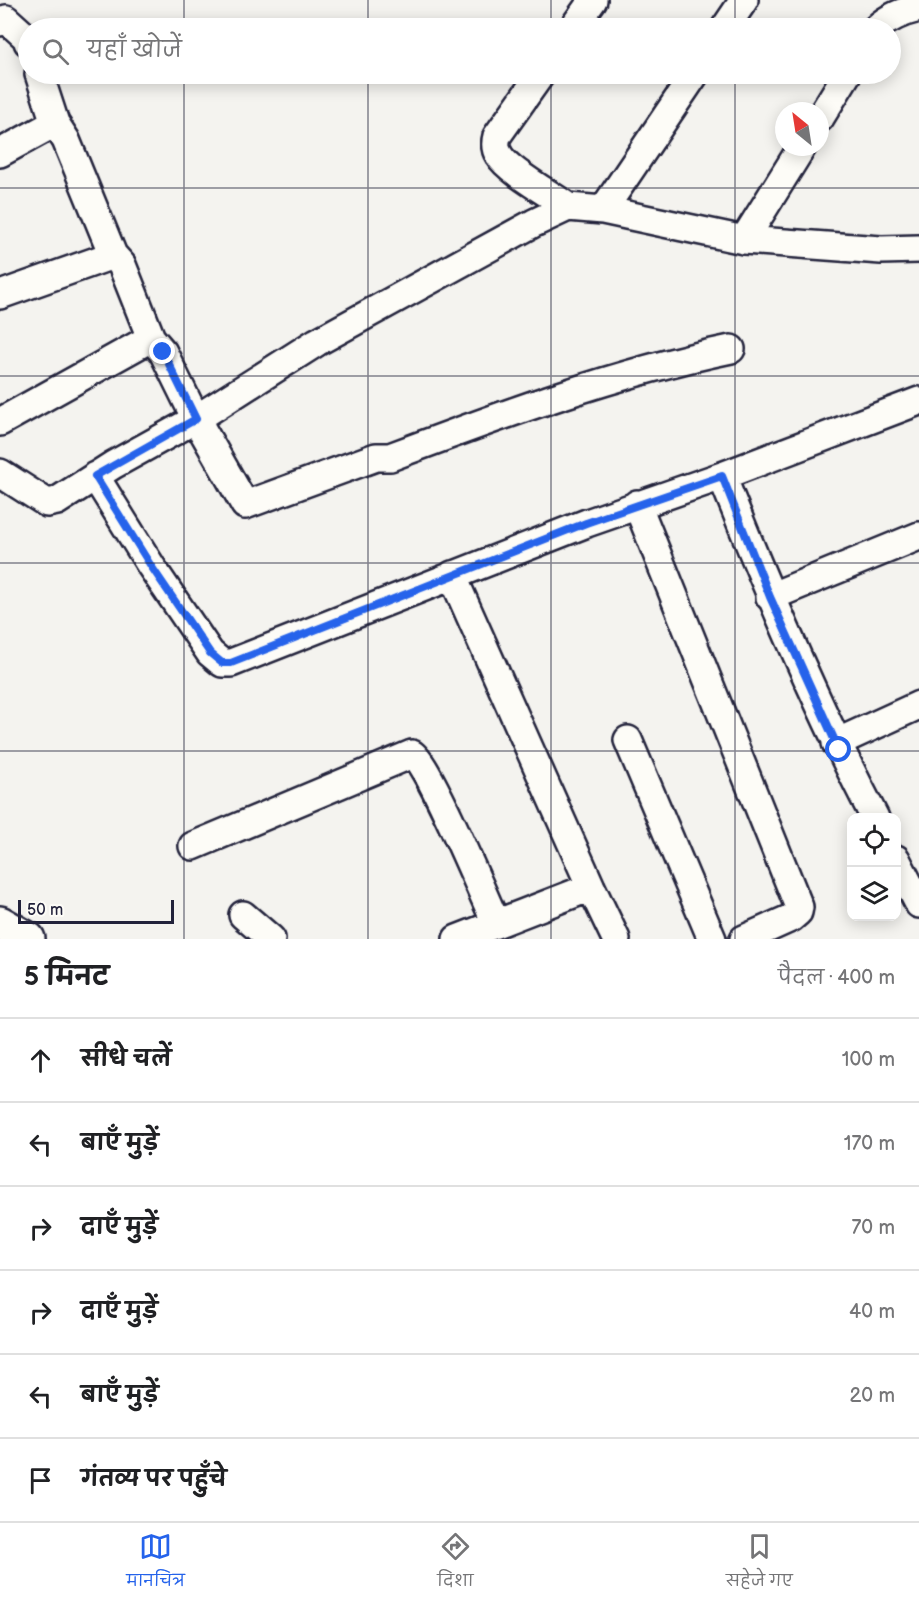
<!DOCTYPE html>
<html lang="hi">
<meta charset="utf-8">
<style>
:root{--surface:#fff;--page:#f2f2f2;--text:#202124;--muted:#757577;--line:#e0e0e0;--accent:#2563eb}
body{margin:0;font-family:"Balsamiq Sans","Playpen Sans Deva",sans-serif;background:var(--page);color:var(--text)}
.controls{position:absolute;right:18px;bottom:18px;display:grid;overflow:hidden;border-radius:12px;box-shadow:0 3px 15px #0003}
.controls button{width:54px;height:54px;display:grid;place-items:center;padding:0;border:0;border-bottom:2px solid var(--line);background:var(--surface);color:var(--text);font:30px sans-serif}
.compass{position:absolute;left:775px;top:102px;width:54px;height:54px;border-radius:50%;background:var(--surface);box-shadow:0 3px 15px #0003;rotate:330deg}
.scale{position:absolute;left:18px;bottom:15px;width:156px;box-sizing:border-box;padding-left:6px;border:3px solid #22223b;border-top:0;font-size:16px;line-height:21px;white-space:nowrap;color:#22223b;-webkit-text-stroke:4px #fdfcf7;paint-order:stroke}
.stop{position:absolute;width:18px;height:18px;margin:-14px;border:4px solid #2563eb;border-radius:50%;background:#fff}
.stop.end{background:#2563eb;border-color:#fff;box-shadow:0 2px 6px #0008}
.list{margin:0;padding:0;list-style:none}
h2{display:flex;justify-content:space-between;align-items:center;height:78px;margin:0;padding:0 24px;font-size:26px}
h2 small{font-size:20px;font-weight:400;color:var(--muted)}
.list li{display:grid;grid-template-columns:39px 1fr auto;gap:18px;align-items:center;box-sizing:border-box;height:84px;padding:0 24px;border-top:2px solid var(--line)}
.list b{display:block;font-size:22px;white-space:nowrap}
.list em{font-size:20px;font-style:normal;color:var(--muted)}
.icon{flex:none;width:33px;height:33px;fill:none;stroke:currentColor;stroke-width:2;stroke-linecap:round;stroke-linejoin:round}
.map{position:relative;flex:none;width:919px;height:939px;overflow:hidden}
.search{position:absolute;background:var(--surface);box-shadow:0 3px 15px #0003;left:18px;right:18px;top:18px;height:66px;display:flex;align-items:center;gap:15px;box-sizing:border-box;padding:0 21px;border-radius:33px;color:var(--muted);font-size:22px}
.sheet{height:582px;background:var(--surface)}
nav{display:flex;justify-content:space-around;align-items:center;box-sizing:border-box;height:84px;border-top:2px solid var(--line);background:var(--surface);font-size:16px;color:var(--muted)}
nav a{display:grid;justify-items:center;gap:3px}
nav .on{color:var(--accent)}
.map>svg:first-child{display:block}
</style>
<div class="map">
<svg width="919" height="939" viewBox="0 0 919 939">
<rect width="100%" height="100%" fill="#f4f3ef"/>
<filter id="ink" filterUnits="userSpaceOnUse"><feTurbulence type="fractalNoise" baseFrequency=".0167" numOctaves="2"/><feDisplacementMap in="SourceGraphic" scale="12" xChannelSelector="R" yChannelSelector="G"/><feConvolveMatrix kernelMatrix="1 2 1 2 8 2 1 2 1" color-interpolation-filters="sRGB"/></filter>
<g filter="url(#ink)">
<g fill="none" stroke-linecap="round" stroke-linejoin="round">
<g stroke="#22223b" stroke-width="32">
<path id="minor" d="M0 22 6 19 27 38 28 42
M573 28 593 0
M725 28 744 0
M877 28C889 17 902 12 919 8
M39 74 55 123 66 140 113 255 122 265 151 338 163 352 196 419 245 505 376 457H390C502 415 614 373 731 349
M541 74 497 136C495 143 495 149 499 155 508 171 552 195 568 207
M820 118 847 74
M0 153 55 123
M603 210 695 74
M744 240 802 147
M0 295 113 255
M0 422 151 338
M0 473 47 503 57 501 113 465 196 419 317 342 534 223 568 207 603 210 744 240 881 250 919 249
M95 476 151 566 210 653 222 663H231L587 523 722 476 919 401
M722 476C768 592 817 707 875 818
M637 504 799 907 798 912 791 918 744 939
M452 575 591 887 616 939
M770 597 919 536
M628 740 712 939
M836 743 919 705
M193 846 412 754C428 762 484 897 496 923
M896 859 919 904
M243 915 271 939
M457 939 591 887"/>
</g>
<g stroke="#22223b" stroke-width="38">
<path id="major" d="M0 923 28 939"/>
</g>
<use href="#minor" stroke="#fdfcf7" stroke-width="27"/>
<use href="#major" stroke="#fdfcf7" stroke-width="33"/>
</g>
</g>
<g fill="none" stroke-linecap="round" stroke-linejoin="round" filter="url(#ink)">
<path stroke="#2563eb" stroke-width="8" d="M163 352 196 419 95 476 151 566 210 653 222 663H231L586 523 722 476 770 597 839 750"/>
</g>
<path fill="none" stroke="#22223b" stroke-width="1.5" stroke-opacity="0.55" d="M184 0V28M368 0V28M551 0V28M735 0V28M184 74V939M368 74V939M551 74V939M735 74V939M0 188H919M0 376H919M0 563H919M0 751H919"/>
</svg>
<div class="controls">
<button><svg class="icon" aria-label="locate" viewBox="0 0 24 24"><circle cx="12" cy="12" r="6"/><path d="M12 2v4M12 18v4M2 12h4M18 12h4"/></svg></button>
<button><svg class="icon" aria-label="layers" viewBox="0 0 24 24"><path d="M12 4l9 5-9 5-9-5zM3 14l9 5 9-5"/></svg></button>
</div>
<svg class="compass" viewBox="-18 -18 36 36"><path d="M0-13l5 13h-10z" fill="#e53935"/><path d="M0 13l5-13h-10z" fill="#757577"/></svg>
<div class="scale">50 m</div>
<div class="stop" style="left:839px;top:750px"></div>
<div class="stop end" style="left:163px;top:352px"></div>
<div class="search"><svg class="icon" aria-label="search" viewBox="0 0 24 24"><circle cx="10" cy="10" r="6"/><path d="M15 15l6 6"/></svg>यहाँ खोजें</div>
</div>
<section class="sheet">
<h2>5 मिनट<small>पैदल · 400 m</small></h2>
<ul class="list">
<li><svg class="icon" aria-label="ahead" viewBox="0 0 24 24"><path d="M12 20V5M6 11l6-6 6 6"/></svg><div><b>सीधे चलें</b></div><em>100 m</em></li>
<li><svg class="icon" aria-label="left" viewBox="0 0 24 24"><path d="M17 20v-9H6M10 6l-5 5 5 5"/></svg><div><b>बाएँ मुड़ें</b></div><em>170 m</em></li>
<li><svg class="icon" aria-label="right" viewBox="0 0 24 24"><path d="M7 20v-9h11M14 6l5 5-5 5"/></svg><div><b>दाएँ मुड़ें</b></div><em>70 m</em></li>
<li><svg class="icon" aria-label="right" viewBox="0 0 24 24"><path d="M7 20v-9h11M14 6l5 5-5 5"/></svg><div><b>दाएँ मुड़ें</b></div><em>40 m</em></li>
<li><svg class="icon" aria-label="left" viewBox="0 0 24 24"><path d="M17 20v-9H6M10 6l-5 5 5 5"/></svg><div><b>बाएँ मुड़ें</b></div><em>20 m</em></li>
<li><svg class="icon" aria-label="arrive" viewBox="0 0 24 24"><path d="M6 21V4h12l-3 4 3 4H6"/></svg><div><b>गंतव्य पर पहुँचे</b></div></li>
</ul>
</section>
<nav>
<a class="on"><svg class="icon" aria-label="map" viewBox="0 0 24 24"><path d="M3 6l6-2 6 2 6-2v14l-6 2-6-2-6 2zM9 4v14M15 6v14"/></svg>मानचित्र</a>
<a><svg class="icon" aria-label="directions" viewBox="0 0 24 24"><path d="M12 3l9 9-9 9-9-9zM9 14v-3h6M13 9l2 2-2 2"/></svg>दिशा</a>
<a><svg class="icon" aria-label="saved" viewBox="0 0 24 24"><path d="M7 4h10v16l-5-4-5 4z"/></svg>सहेजे गए</a>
</nav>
